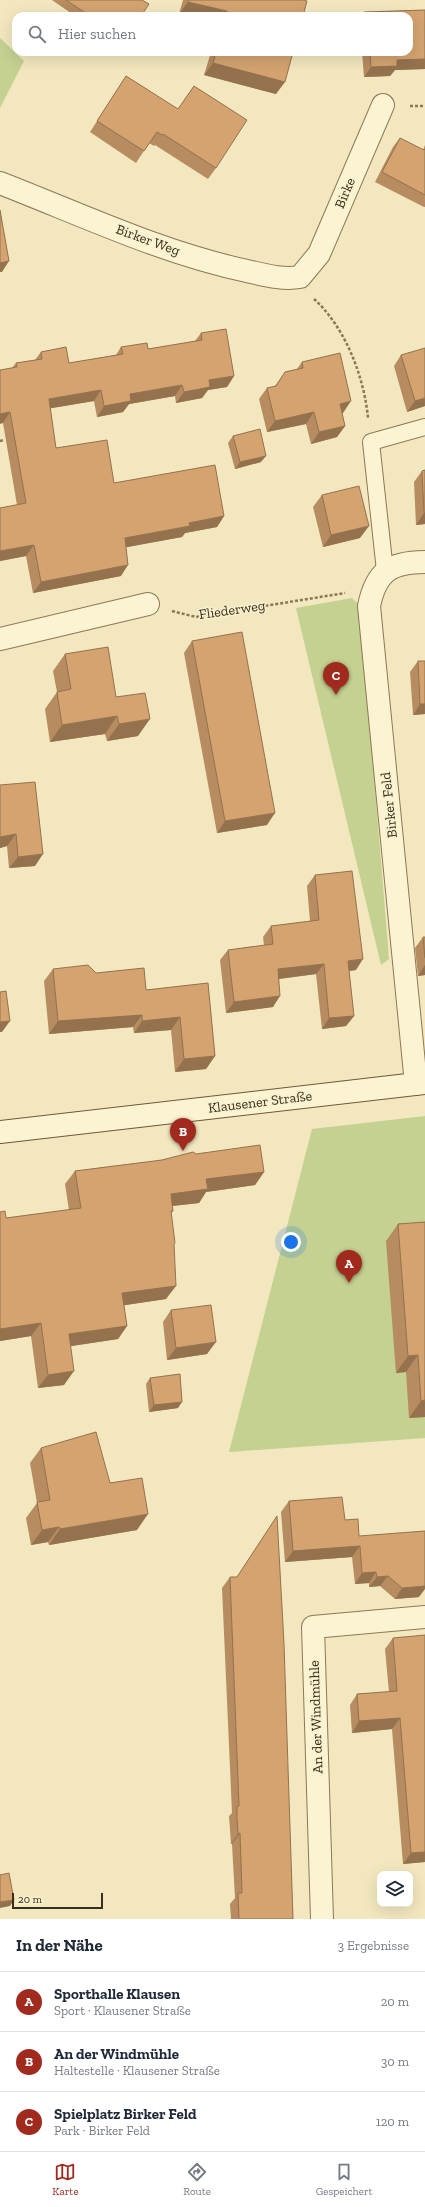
<!DOCTYPE html>
<html lang="de">
<meta charset="utf-8">
<style>
:root{--surface:#fff;--page:#f6f6f7;--text:#1f2937;--muted:#747a83;--line:#e0e1e3;--accent:#a12a1f}
body{margin:0;font-family:"Zilla Slab",serif;background:var(--page);color:var(--text)}
.controls{position:absolute;right:12px;bottom:12px;display:grid;overflow:hidden;border-radius:8px;box-shadow:0 4px 16px #0002}
.controls button{width:36px;height:36px;display:grid;place-items:center;padding:0;border:0;border-bottom:1px solid var(--line);background:var(--surface);color:var(--text);font:20px sans-serif}
.scale{position:absolute;left:12px;bottom:10px;width:91px;box-sizing:border-box;padding-left:4px;border:2px solid #3a2d1b;border-top:0;font-size:11px;line-height:14px;white-space:nowrap;color:#3a2d1b;-webkit-text-stroke:3px #f9f0ce;paint-order:stroke}
.you{position:absolute;left:291px;top:1242px;width:14px;height:14px;margin:-10px;border:3px solid #fff;border-radius:50%;background:#1a73e8;box-shadow:0 0 0 6px #1a73e833}
.badge{display:grid;place-items:center;width:26px;height:26px;border-radius:50%;background:var(--accent);color:#fff;font-size:13px;font-weight:700}
.pin{position:absolute;translate:-50% -33px;filter:drop-shadow(0 1px 2px #0008)}
.pin::after{content:'';position:absolute;top:21px;width:14px;height:12px;background:inherit;clip-path:polygon(0 0,100% 0,50% 100%)}
.list{margin:0;padding:0;list-style:none}
h2{display:flex;justify-content:space-between;align-items:center;height:52px;margin:0;padding:0 16px;font-size:17px}
h2 small{font-size:13px;font-weight:400;color:var(--muted)}
.list li{display:grid;grid-template-columns:26px 1fr auto;gap:12px;align-items:center;box-sizing:border-box;height:60px;padding:0 16px;border-top:1px solid var(--line)}
.list b{display:block;font-size:15px;white-space:nowrap}
.list p{margin:0;font-size:13px;white-space:nowrap;color:var(--muted)}
.list em{font-size:13px;font-style:normal;color:var(--muted)}
.icon{flex:none;width:22px;height:22px;fill:none;stroke:currentColor;stroke-width:2;stroke-linecap:round;stroke-linejoin:round}
.map{position:relative;flex:none;width:425px;height:1919px;overflow:hidden}
.search{position:absolute;background:var(--surface);box-shadow:0 4px 16px #0002;left:12px;right:12px;top:12px;height:44px;display:flex;align-items:center;gap:10px;box-sizing:border-box;padding:0 14px;border-radius:12px;color:var(--muted);font-size:15px}
.sheet{height:232px;background:var(--surface)}
nav{display:flex;justify-content:space-around;align-items:center;box-sizing:border-box;height:56px;border-top:1px solid var(--line);background:var(--surface);font-size:11px;color:var(--muted)}
nav a{display:grid;justify-items:center;gap:2px}
nav .on{color:var(--accent)}
.map>svg:first-child{display:block}
</style>
<div class="map">
<svg width="425" height="1919" viewBox="0 0 425 1919">
<rect width="100%" height="100%" fill="#f2e7be"/>
<path fill="#c4d191" d="M0 38 24 61 0 108Z
M352 598 360 606 389 959 381 965 296 608Z
M425 1116V1438L229 1452 312 1129Z"/>
<g fill="none" stroke-linecap="round" stroke-linejoin="round">
<g stroke="#8c7855" stroke-width="18">
<path id="service" d="M385 571 371 442 425 427"/>
</g>
<g stroke="#8c7855" stroke-width="24">
<path id="minor" d="M0 183C80 214 162 253 247 271 265 275 282 280 300 277L319 254 383 105
M0 639 148 604
M416 1084 369 606C376 572 390 562 425 562
M322 1919 313 1627 425 1617"/>
</g>
<g stroke="#6e5838" stroke-width="24">
<path id="secondary" d="M0 1132 425 1083"/>
</g>
<path stroke="#8c7855" stroke-width="2.5" stroke-dasharray="3 2" stroke-linecap="butt" d="M410 106H425
M314 299C345 327 364 376 368 418
M0 441 4 440
M172 611 196 617 345 593"/>
<use href="#service" stroke="#fcf3d2" stroke-width="16"/>
<use href="#minor" stroke="#fcf3d2" stroke-width="22"/>
<use href="#secondary" stroke="#fcf3d2" stroke-width="22"/>
</g>
<path fill="#b68c60" d="M52 0H142L141 16H75Z
M183 0H303V16H189L179 14Z
M425 10V69L395 70 390 76 364 77 362 52H409V16H362L364 12Z
M211 52H293L276 94 204 75Z
M126 76 178 109 194 86 216 168 208 179 155 145 154 146 149 143 136 163 90 132Z
M400 138 423 150 425 145V207H424L375 182 393 147Z
M201 333 234 376 227 387 208 390 202 398 176 403 175 396 129 404 123 412 97 417 94 401 50 408 56 448 114 483 224 516 217 527 185 533 182 537 126 547 121 576 33 593 26 556 0 561V508L17 505 3 423 12 368 16 363 35 360 41 352 69 363 116 355 121 347 148 349 195 341Z
M401 355 425 406 407 412 394 366Z
M302 362 343 413H342L345 426 337 437 311 444 306 424 267 432 259 399 267 388 275 386 285 372 297 369Z
M233 436 261 462 235 469 228 443Z
M425 470V524L416 525 414 482 422 471Z
M322 495 360 538 323 547 313 507Z
M192 641 267 825 217 833 184 653Z
M65 654 116 697 138 736 107 741 105 734 50 742 45 709 57 692 53 671Z
M418 661 425 714 413 715 410 672Z
M0 785 35 866 9 868 7 846 0 848Z
M315 875 356 970 349 971 354 1016 346 1026 322 1029 316 974 279 979 273 1007 226 1013 220 960 228 950 264 945 263 937 271 926 310 921 307 886Z
M423 937H425V975L418 976 415 948Z
M53 969 96 973 146 990 208 983 215 1056 206 1069 175 1072 171 1030 134 1033 133 1027 49 1034 44 981Z
M196 1154 264 1172 255 1185 206 1192 199 1203 173 1206V1211L171 1214 174 1246 166 1299 124 1305 127 1326 118 1339 70 1346 64 1385 38 1388 31 1336 0 1341V1212L6 1218 69 1210 65 1184 75 1171 162 1160Z
M425 1222V1417L409 1418 406 1372 396 1373 386 1241 398 1224Z
M171 1310 207 1354 167 1360 163 1322Z
M150 1378 178 1408 149 1412 146 1384Z
M41 1448 110 1483 137 1530 49 1545 48 1542 31 1545 26 1518 37 1503 30 1463Z
M289 1501 345 1520 359 1536 419 1597 395 1599 380 1586 369 1587V1583L355 1584 352 1557 285 1562 281 1512Z
M277 1516 293 1919H231L230 1904 235 1898 232 1844H231L229 1816 232 1813 222 1588 230 1577H237Z
M393 1638 425 1862 403 1864 392 1729 352 1733 350 1705 357 1694 389 1692 385 1649Z"/>
<path fill="#94724e" d="M188 2 227 11 224 16H189L179 14Z
M425 59V69L395 70 390 76 364 77 371 67 397 60Z
M213 63 285 82 276 94 204 75Z
M9 261 2 272H0V263Z
M234 376 227 387 208 390 202 398 176 403 184 392 209 380Z
M182 385 175 396 129 404 123 412 97 417 104 406 130 394Z
M101 390 94 401 41 410 49 399Z
M425 398V406L407 412 415 401Z
M351 401 343 413 332 415 340 404Z
M10 412 3 423 0 424V414Z
M314 412 306 424 267 432 275 421Z
M345 426 337 437 311 444 319 432Z
M266 456 261 462 235 469 240 462Z
M424 513H425V524L416 525Z
M224 516 217 527 185 533 182 537 117 549 125 538 189 523Z
M369 526 360 538 323 547 331 535Z
M34 545 26 556 0 561V551Z
M128 565 121 576 33 593 41 582Z
M420 704H425V714L413 715Z
M117 716 105 734 50 742 62 725Z
M150 719 138 736 107 741 119 724Z
M275 813 267 825 217 833 225 821Z
M16 834 7 846 0 848V837Z
M43 854 35 866 9 868 18 857Z
M363 959 356 970 341 972 348 961Z
M324 964 316 974 270 980 278 969Z
M425 965V975L418 976Z
M280 996 273 1007 226 1013 234 1002Z
M142 1015 133 1027 49 1034 58 1021Z
M354 1016 346 1026 322 1029 329 1018Z
M180 1017 171 1030 134 1033 142 1021Z
M10 1021 2 1032H0V1022Z
M215 1056 206 1069 175 1072 184 1059Z
M264 1172 255 1185 206 1192 199 1203 162 1207 171 1194 206 1179Z
M176 1286 166 1299 113 1307 122 1293Z
M41 1323 31 1336 0 1341V1329Z
M127 1326 118 1339 59 1348 69 1334Z
M216 1342 207 1354 167 1360 176 1348Z
M418 1355 406 1372 396 1373 408 1356Z
M74 1371 64 1385 38 1388 48 1375Z
M425 1400V1417L409 1418 421 1401Z
M182 1402 178 1408 149 1412 154 1405Z
M148 1514 137 1530 49 1545 60 1529Z
M59 1527 48 1542 31 1545 42 1530Z
M360 1546 352 1557 285 1562 293 1551Z
M376 1572 369 1583 355 1584 362 1573Z
M388 1576 380 1586 369 1587 377 1577Z
M425 1586V1589L419 1597 395 1599 402 1588Z
M400 1718 392 1729 352 1733 359 1721Z
M240 1833 232 1844H231L238 1834Z
M425 1852V1862L403 1864 411 1853Z
M14 1900 10 1906 0 1908V1902Z"/>
<path fill="#d4a370" stroke="#94724e" d="M66 0H142L149 4 141 16H90Z
M188 0H303L307 1 303 16H226L227 11 188 2Z
M425 10V59L397 60V66L371 67 370 52H409V16H364V12Z
M216 52H293L285 82 213 63Z
M126 76 178 109 194 86 247 120 216 168 163 134 162 135 157 132 144 151 97 121Z
M400 138 424 150 425 149V195L382 172Z
M0 210 9 261 0 263Z
M226 329 234 376 209 380 210 387 184 392 182 385 130 394 131 401 104 406 101 390 49 399 56 448 107 440 114 483 215 465 224 516 189 523 190 526 125 538 128 565 41 582 34 545 0 551V508L26 503 10 412 0 414V370L17 367 16 363 42 359 41 352 66 347 69 363 123 354 121 347 147 343 148 349 202 340 201 333Z
M425 348V398L415 401 401 355Z
M340 353 351 401 340 404 345 426 319 432 314 412 275 421 267 388 276 386 285 372 303 368 302 362Z
M260 429 266 456 240 462 233 436Z
M425 470V513H424L422 471Z
M359 486 369 526 331 535 322 495Z
M242 632 275 813 225 821 192 641Z
M108 647 116 697 145 693 150 719 119 724 117 716 62 725 57 692 71 689 65 654Z
M418 661H425V704H420Z
M35 782 43 854 18 857 16 834 0 837V785Z
M352 871 363 959 348 961 354 1016 329 1018 324 964 278 969 280 996 234 1002 228 950 273 944 271 926 319 920 315 875Z
M423 937H425V958Z
M88 965 96 973 144 968 146 990 208 983 215 1056 184 1059 180 1017 142 1021V1015L58 1021 53 969Z
M6 991 10 1021 0 1022V992Z
M260 1145 264 1172 206 1179 208 1189 171 1194 173 1211H171L175 1243 174 1244 176 1286 122 1293 127 1326 69 1334 74 1371 48 1375 41 1323 0 1329V1212L5 1211 6 1218 81 1208 75 1171 162 1160 193 1152 196 1154Z
M425 1222V1400L421 1401 418 1355 408 1356 398 1224Z
M211 1305 216 1342 176 1348 171 1310Z
M180 1374 182 1402 154 1405 150 1378Z
M96 1432 110 1483 142 1478 148 1514 60 1529 59 1527 42 1530 37 1502 50 1500 41 1448Z
M342 1497 345 1520 358 1519 359 1536 425 1531V1586L402 1588 388 1576 377 1577 376 1572 362 1573 360 1546 293 1551 289 1501Z
M277 1516 284 1644 293 1919H239L238 1893H242L240 1833 238 1834 237 1819V1806H239L230 1577H237Z
M425 1635V1852L411 1853 400 1718 359 1721 357 1694 397 1691 393 1638Z
M9 1873 14 1900 0 1902V1875Z"/>
<g text-anchor="middle" dominant-baseline="central" stroke-width="3" stroke-linejoin="round" paint-order="stroke">
<g font-size="14" fill="#3a2d1b" stroke="#f9f0ce">
<text transform="translate(345 193) rotate(-67)">Birke</text>
<text transform="translate(148 240) rotate(20)">Birker Weg</text>
<text transform="translate(232 610) rotate(-8)">Fliederweg</text>
<text transform="translate(389 805) rotate(-96)">Birker Feld</text>
<text transform="translate(260 1102) rotate(-7)">Klausener Straße</text>
<text transform="translate(316 1717) rotate(-92)">An der Windmühle</text>
</g>
</g>
</svg>
<div class="controls">
<button><svg class="icon" aria-label="layers" viewBox="0 0 24 24"><path d="M12 4l9 5-9 5-9-5zM3 14l9 5 9-5"/></svg></button>
</div>
<div class="scale">20 m</div>
<div class="you"></div>
<div class="pin badge" style="left:349px;top:1283px">A</div>
<div class="pin badge" style="left:183px;top:1151px">B</div>
<div class="pin badge" style="left:336px;top:695px">C</div>
<div class="search"><svg class="icon" aria-label="search" viewBox="0 0 24 24"><circle cx="10" cy="10" r="6"/><path d="M15 15l6 6"/></svg>Hier suchen</div>
</div>
<section class="sheet">
<h2>In der Nähe<small>3 Ergebnisse</small></h2>
<ul class="list">
<li><span class="badge">A</span><div><b>Sporthalle Klausen</b><p>Sport · Klausener Straße</p></div><em>20 m</em></li>
<li><span class="badge">B</span><div><b>An der Windmühle</b><p>Haltestelle · Klausener Straße</p></div><em>30 m</em></li>
<li><span class="badge">C</span><div><b>Spielplatz Birker Feld</b><p>Park · Birker Feld</p></div><em>120 m</em></li>
</ul>
</section>
<nav>
<a class="on"><svg class="icon" aria-label="map" viewBox="0 0 24 24"><path d="M3 6l6-2 6 2 6-2v14l-6 2-6-2-6 2zM9 4v14M15 6v14"/></svg>Karte</a>
<a><svg class="icon" aria-label="directions" viewBox="0 0 24 24"><path d="M12 3l9 9-9 9-9-9zM9 14v-3h6M13 9l2 2-2 2"/></svg>Route</a>
<a><svg class="icon" aria-label="saved" viewBox="0 0 24 24"><path d="M7 4h10v16l-5-4-5 4z"/></svg>Gespeichert</a>
</nav>
